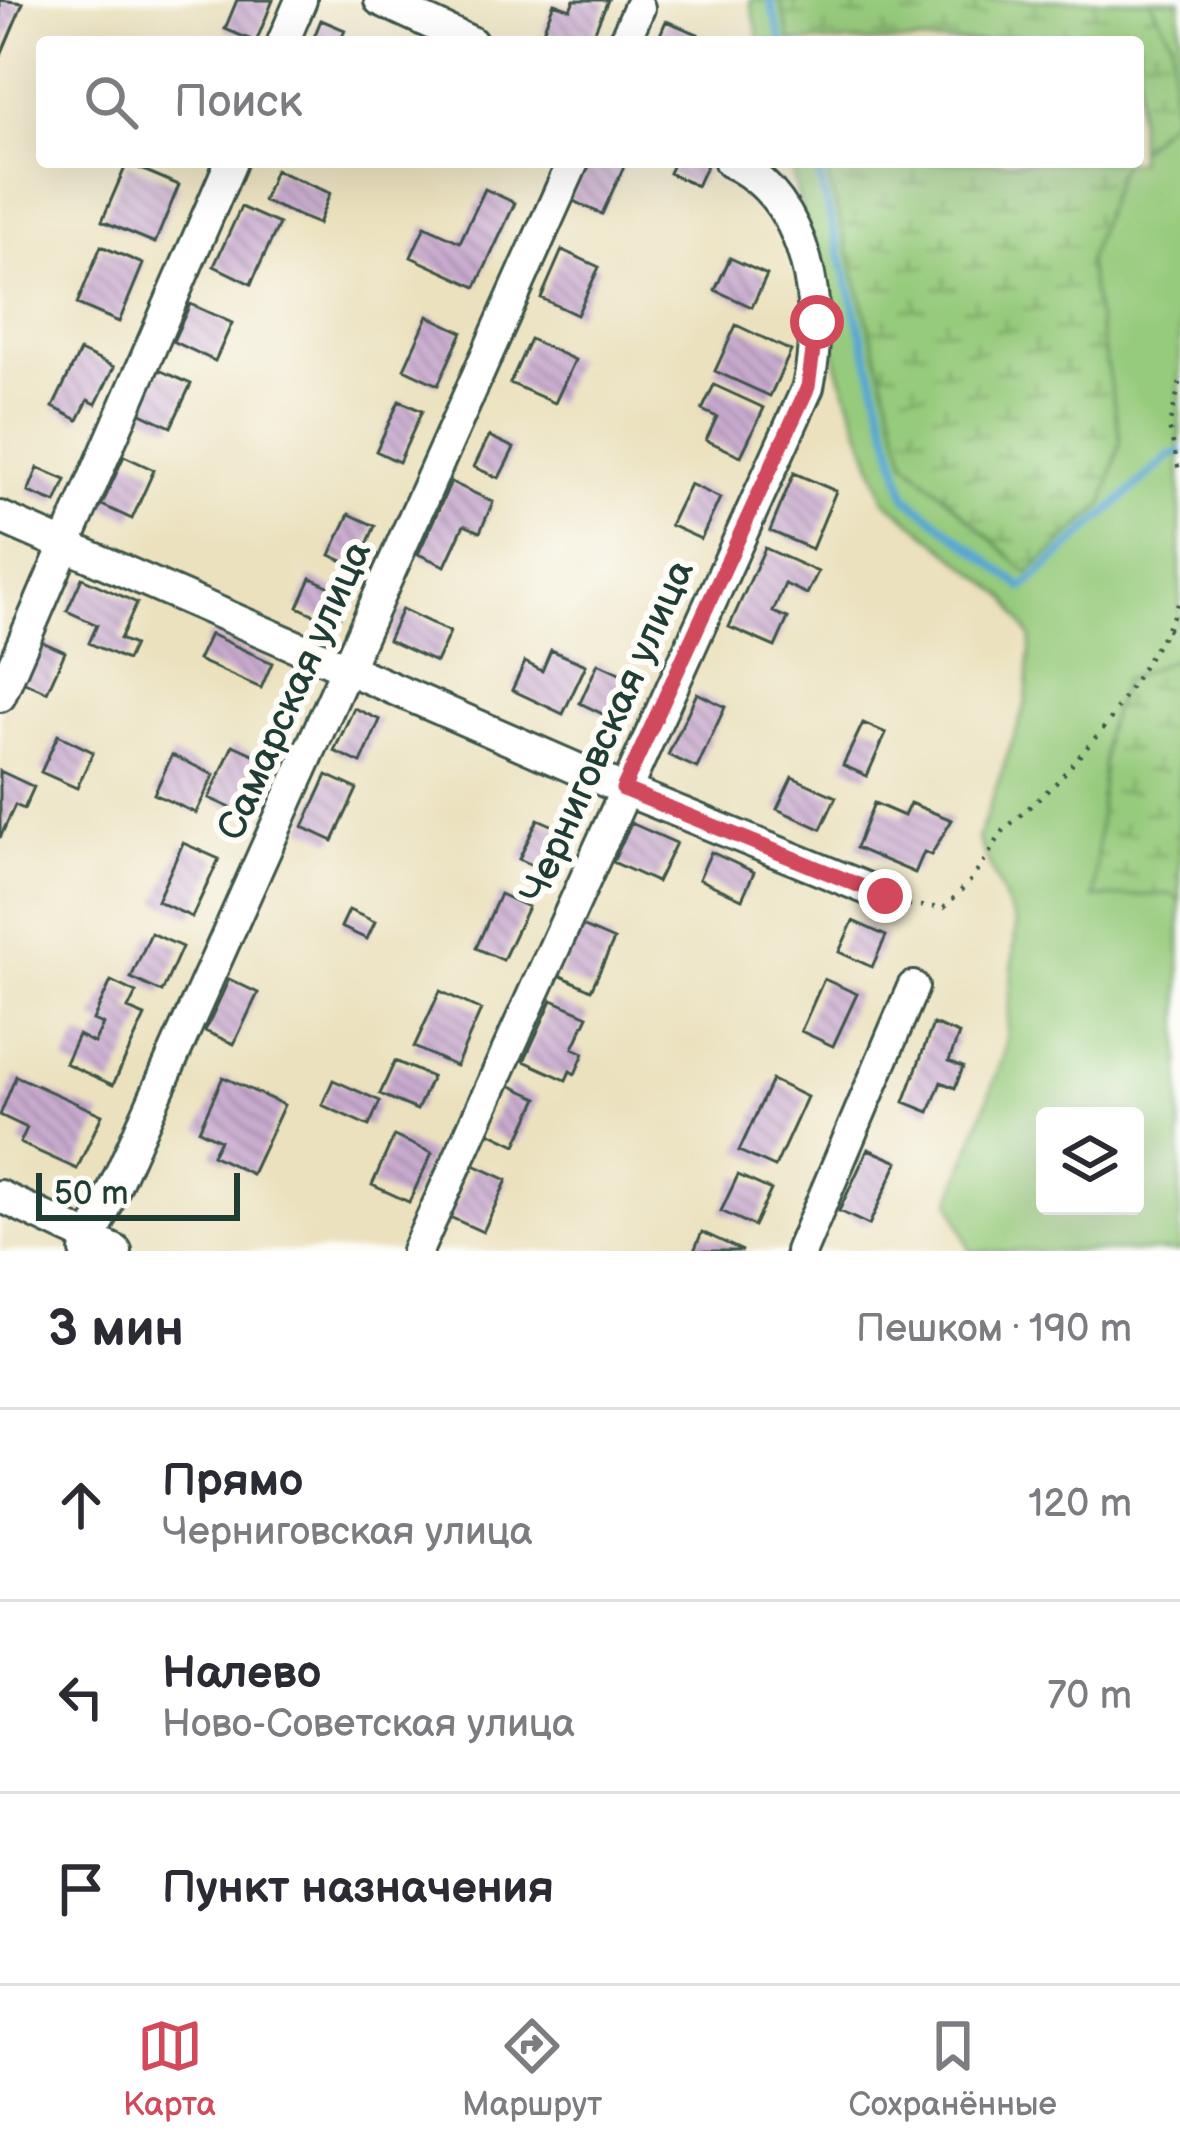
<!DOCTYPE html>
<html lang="ru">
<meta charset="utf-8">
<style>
:root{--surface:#fff;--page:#f2f2f3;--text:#2b2b33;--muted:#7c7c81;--line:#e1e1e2;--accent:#d1495b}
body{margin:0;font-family:"Balsamiq Sans",sans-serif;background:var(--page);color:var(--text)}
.controls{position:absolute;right:36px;bottom:36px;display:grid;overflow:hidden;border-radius:12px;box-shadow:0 12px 48px #0002}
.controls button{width:108px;height:108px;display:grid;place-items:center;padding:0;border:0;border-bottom:3px solid var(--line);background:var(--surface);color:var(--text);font:60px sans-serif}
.scale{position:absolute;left:36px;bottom:30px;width:204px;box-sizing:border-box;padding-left:12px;border:6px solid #1f3d34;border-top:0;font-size:33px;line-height:42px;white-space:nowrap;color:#1f3d34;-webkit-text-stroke:9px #fdfcf7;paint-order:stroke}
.stop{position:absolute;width:36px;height:36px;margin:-27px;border:9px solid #d1495b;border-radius:50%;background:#fff}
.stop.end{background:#d1495b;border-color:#fff;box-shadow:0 3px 12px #0008}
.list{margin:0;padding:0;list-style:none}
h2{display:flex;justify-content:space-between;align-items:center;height:156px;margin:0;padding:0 48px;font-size:51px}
h2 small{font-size:39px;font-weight:400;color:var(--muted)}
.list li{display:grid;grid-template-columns:78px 1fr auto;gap:36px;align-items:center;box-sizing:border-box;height:192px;padding:0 48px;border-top:3px solid var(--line)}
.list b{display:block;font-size:45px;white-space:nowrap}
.list p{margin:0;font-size:39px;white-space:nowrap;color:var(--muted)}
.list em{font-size:39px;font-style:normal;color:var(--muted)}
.icon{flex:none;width:66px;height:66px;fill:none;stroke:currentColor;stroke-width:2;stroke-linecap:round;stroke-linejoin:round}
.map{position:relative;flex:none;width:1180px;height:1251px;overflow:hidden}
.search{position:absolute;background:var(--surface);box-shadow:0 12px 48px #0002;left:36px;right:36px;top:36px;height:132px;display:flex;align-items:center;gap:30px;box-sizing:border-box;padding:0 42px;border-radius:12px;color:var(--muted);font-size:45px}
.sheet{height:732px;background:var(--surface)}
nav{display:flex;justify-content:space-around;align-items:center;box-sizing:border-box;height:168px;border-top:3px solid var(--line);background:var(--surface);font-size:33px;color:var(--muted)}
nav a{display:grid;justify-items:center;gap:6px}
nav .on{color:var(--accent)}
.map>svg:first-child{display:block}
</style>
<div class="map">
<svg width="1180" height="1251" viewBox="0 0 1180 1251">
<defs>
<pattern id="wetland-marsh" width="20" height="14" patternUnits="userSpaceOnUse" patternTransform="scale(3)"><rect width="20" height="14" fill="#96ca7c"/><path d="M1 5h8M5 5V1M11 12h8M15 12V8" fill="none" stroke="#7aa566"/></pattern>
<pattern id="building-back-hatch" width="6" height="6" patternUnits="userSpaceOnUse" patternTransform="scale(3)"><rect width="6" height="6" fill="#c9aacf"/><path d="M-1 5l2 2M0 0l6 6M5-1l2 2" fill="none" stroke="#a38ca9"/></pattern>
</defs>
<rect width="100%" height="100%" fill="#fdfcf7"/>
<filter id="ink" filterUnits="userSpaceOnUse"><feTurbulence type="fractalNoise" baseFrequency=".00833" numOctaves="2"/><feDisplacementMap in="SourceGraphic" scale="24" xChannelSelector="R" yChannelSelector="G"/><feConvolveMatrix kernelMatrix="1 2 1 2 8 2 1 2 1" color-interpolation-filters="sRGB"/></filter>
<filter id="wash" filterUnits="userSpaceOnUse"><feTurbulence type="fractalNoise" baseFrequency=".004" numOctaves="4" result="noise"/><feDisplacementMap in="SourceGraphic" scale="48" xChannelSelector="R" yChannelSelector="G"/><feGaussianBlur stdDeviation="2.7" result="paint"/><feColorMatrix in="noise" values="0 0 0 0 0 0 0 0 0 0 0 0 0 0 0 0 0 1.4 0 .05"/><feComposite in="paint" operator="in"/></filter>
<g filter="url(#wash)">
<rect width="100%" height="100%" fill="#ebe1be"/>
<path fill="#96ca7c" stroke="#5a8458" stroke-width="3" fill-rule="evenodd" d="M750 0H1180V1251H970L951 1201 1005 1051 1016 925 978 839 1026 703 1031 638 1008 599 885 500 839 370 790 162H1138V42H760ZM1045 1116H1135V1206H1045Z"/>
<path fill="url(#wetland-marsh)" stroke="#5a8458" stroke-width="3" d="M780 0H1150L1172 41V117L1138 150V42H791Z
M824 162H1125L1119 168 1087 263 1121 441 1103 505 1028 573 906 461Z
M1179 657 1180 900 1170 894 1094 898 1105 735 1124 680Z"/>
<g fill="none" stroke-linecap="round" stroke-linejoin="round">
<path stroke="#59a7d2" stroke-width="8" d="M770 0 782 42
M815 162 906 497 1023 588 1170 456 1180 452"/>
</g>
<g id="blocks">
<path fill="url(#building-back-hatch)" d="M0 0 23 3 0 57Z
M237 0H273L256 42 225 29Z
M574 0H608L590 42H569L543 31 554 3 570 9Z
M321 20 345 30 340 42H312Z
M666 21 698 34 695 42H657Z
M587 162H615L624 166 602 214 569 199Z
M674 162H708L697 186 669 173Z
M127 163 179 185 155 243 102 221Z
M275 170 330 193 318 224 263 201Z
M485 189 515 203 476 287 411 257 425 226 460 242Z
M241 207 279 224 251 284 214 266Z
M101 246 143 264 119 322 77 304Z
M562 250 599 267 577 315 541 298Z
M730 258 767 275 752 307 715 290Z
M190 304 232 323 215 361 173 341Z
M428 316 462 332 438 385 404 369Z
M736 325 791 351 770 396 715 371Z
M530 339 575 360 555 403 510 383Z
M80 351 114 367 96 404 88 400 78 420 53 407Z
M159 370 191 384 171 427 139 412Z
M714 385 764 408 741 456 706 440 717 417 702 410Z
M399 401 422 411 399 462 376 451Z
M489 436 514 448 499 478 474 467Z
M124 456 154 470 132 519 102 505Z
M38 468 66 480 56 503 28 492Z
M794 473 836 491 812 549 770 531Z
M451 482 493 502 480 532 464 525 445 566 418 554Z
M690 484 720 498 701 539 670 525Z
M349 514 375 526 357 567 330 555Z
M765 548 818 572 807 594 785 584 773 612 788 618 775 647 729 627Z
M82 578 137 603 120 639 134 645 127 660 89 643 97 625 67 611Z
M311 578 349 596 336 625 298 607Z
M402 609 450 632 436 662 388 640Z
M210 634 272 663 261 688 198 660Z
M38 640 65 652 47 692 20 680Z
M551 650 586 665 563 714 512 690 525 662 542 671Z
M598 663 630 678 611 718 580 703Z
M697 693 725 707 697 768 668 755Z
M354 708 380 720 361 763 334 751Z
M863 723 886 733 867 776 843 765Z
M58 735 93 752 77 788 41 772Z
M233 745 266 760 242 813 209 798Z
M172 755 214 775 196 813 154 794Z
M0 771 34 787 24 809 15 805 0 838Z
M327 775 357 789 333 841 303 827Z
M792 777 836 797 821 829 777 809Z
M874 803 904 816 910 803 952 820 931 855 924 852 915 873 856 848Z
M538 819 565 831 546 871 519 859Z
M631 823 676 843 657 882 613 862Z
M183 843 219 859 192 917 157 901Z
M711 852 754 872 742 899 699 879Z
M500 894 528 907 503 960 476 948Z
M349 910 375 922 367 939 341 927Z
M853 921 886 936 872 967 839 952Z
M582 926 614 940 591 990 559 975Z
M151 933 182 947 162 992 131 978Z
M229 979 258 993 234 1044 205 1031Z
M824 979 857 994 833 1046 801 1031Z
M111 981 136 993 128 1009 145 1016 113 1085 65 1063 78 1035 94 1043 103 1024 93 1020Z
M440 991 481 1010 456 1066 414 1047Z
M552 1000 588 1016 573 1048 584 1053 575 1074 570 1071 566 1080 524 1061Z
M933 1024 959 1034 949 1061 963 1067 955 1088 941 1082 929 1112 904 1102Z
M395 1061 432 1077 417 1110 380 1094Z
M16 1076 102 1115 77 1169 20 1143 27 1128 0 1115Z
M223 1077 284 1105 252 1174 212 1155 220 1140 199 1130Z
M333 1080 380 1101 369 1126 322 1105Z
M772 1080 807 1097 775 1167 739 1151Z
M509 1085 538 1098 516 1145 487 1131Z
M394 1136 432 1153 409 1202 372 1185Z
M868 1149 898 1162 869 1225 839 1211Z
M474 1165 507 1180 483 1232 450 1217Z
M738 1175 771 1190 754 1226 721 1211Z
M702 1232 743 1251H694Z"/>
</g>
</g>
<g filter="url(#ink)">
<use href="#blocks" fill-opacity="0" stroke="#3e5649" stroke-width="3"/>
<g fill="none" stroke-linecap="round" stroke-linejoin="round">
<g stroke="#3e5649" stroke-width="36">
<path id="minor" d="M380 0 471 42
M283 42 301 0
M624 42 639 8
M0 517 623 789 885 896
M0 696 231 162
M0 1196 116 1251
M86 1251 573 162
M417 1251 808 387C825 310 810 199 730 162
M801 1251 913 987"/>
</g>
<path stroke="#3e5649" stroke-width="4.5" stroke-dasharray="3 9" stroke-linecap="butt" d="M1180 383 1169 426 1180 475
M1167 629 1180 637
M908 905 944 908 973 878 1004 830 1056 783 1108 723 1167 629 1180 600"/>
<use href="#minor" stroke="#fff" stroke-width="30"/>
</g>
</g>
<g fill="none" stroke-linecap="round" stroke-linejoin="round" filter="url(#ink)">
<path stroke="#d1495b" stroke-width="15" d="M817 322 808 387 623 789 885 896"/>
</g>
<g text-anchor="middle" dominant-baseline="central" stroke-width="12" stroke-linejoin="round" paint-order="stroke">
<g font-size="39" fill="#1f3d34" stroke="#fdfcf7">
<text transform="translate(295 691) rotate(-66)">Самарская улица</text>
<text transform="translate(608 732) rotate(-66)">Черниговская улица</text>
</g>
</g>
</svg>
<div class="controls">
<button><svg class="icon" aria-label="layers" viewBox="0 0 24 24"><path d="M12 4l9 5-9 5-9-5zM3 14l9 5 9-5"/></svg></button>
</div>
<div class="scale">50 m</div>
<div class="stop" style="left:817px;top:322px"></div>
<div class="stop end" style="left:885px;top:896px"></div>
<div class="search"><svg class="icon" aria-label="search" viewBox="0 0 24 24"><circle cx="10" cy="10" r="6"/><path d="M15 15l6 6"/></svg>Поиск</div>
</div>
<section class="sheet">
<h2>3 мин<small>Пешком · 190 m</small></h2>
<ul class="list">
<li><svg class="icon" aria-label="ahead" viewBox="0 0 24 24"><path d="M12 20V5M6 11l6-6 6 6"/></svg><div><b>Прямо</b><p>Черниговская улица</p></div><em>120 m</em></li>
<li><svg class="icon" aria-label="left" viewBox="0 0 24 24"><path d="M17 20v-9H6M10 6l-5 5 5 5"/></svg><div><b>Налево</b><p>Ново-Советская улица</p></div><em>70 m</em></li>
<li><svg class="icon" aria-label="arrive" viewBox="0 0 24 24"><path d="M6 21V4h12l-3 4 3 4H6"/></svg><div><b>Пункт назначения</b></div></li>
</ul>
</section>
<nav>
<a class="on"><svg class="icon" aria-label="map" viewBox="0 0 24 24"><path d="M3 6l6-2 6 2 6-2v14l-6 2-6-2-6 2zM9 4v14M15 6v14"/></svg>Карта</a>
<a><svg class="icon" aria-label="directions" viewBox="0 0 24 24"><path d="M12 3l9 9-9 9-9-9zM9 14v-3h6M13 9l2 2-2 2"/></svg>Маршрут</a>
<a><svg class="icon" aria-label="saved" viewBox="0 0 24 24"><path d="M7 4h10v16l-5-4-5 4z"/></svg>Сохранённые</a>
</nav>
